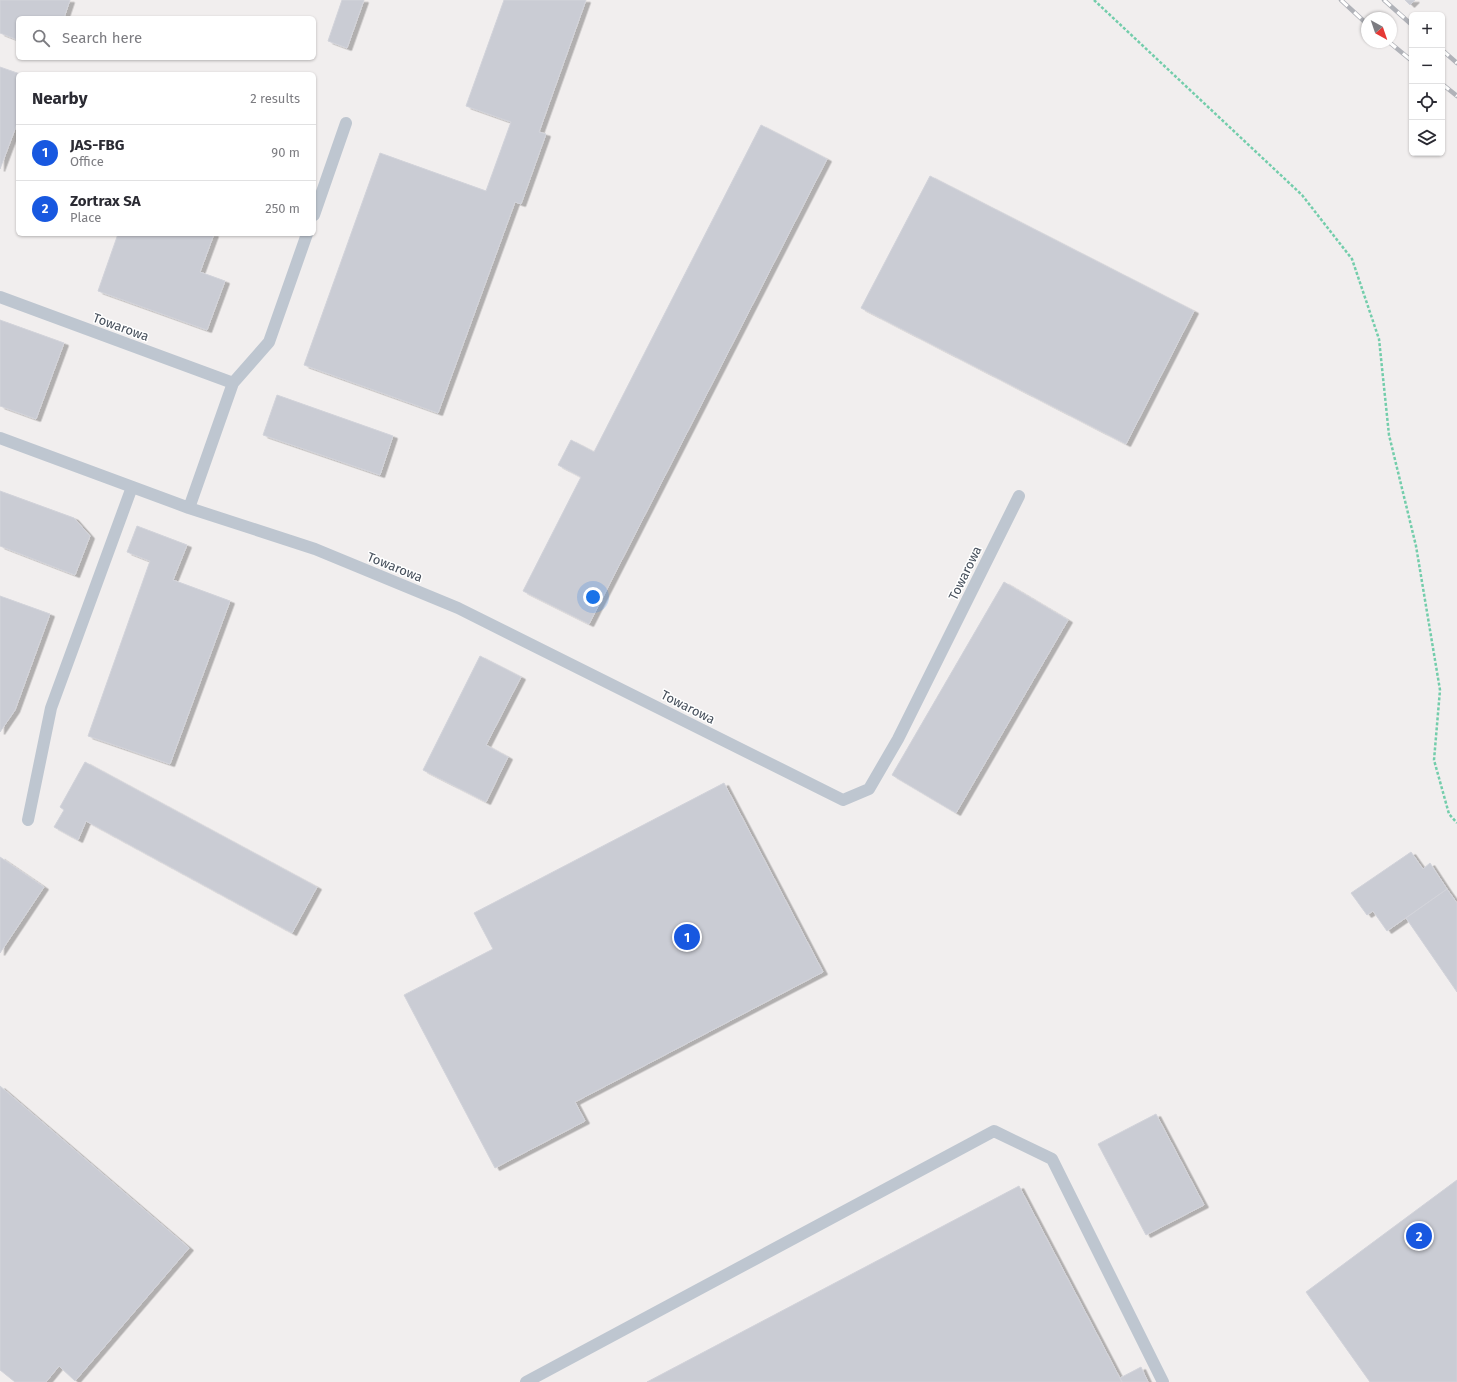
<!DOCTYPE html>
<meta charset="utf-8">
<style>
:root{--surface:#fff;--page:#f7f7f7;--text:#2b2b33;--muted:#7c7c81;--line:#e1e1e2;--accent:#1858e0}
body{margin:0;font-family:"Fira Sans",sans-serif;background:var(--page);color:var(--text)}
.controls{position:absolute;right:12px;top:12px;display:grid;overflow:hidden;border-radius:6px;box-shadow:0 1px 3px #0004}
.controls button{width:36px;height:36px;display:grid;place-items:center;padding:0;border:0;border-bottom:1px solid var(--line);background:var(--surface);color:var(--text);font:20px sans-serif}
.compass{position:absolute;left:1361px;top:12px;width:36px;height:36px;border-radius:50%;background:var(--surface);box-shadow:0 1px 3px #0004;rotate:140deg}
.you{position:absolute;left:593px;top:597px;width:14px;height:14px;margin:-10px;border:3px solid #fff;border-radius:50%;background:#1a73e8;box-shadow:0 0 0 6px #1a73e833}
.badge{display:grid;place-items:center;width:26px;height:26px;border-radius:50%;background:var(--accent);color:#fff;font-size:13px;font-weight:700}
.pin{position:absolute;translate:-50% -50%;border:2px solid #fff;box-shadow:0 1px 4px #0006}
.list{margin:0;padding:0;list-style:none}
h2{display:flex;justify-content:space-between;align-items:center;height:52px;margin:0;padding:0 16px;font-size:17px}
h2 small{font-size:13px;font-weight:400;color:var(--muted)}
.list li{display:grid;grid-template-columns:26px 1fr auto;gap:12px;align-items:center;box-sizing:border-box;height:56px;padding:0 16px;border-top:1px solid var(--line)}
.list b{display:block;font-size:15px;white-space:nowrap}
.list p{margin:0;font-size:13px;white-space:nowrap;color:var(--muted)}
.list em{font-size:13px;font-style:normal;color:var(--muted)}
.icon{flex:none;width:22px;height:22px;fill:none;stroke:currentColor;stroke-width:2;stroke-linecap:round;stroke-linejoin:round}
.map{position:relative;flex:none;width:1457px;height:1382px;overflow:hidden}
.search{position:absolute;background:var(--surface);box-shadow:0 1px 3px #0004;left:16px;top:16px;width:300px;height:44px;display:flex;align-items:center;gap:10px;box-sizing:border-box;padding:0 14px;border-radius:6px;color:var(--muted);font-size:15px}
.panel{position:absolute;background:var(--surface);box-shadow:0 1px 3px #0004;left:16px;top:72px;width:300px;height:164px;border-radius:6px}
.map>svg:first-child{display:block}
</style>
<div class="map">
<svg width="1457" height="1382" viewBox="0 0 1457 1382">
<defs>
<filter id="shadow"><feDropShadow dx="4.5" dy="2.5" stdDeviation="0" flood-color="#0004"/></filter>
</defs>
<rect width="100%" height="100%" fill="#f1eeee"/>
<path fill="#caccd4" stroke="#d2d3da" filter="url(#shadow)" d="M0 0H70L64 18H18V40L0 33Z
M342 0H364L347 48 328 41Z
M504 0H586L539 132 546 134 521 204 515 202 438 413 304 365 380 153 486 191 511 122 466 106Z
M1405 0H1415L1410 5Z
M0 67 20 74H18V121L0 169Z
M761 125 827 159 589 624 523 591 581 477 558 465 571 440 594 452Z
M930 176 1194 311 1126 444 861 308Z
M118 234H214L200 272 225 281 207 330 98 291Z
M0 320 64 343 36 419 0 406Z
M277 395 393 436 380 475 263 435Z
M0 491 74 518 90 536 75 575 0 546Z
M137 526 187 545 173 580 230 601 170 764 88 736 150 561 127 552Z
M1004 582 1068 620 956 813 892 775Z
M0 596 50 614 15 710 0 732Z
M480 656 521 677 486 745 508 757 486 802 423 770Z
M85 762 317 887 292 933 86 821 78 840 54 827 64 810 60 807Z
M724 783 823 972 575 1102 585 1121 495 1168 404 995 493 949 474 913Z
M1411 852 1423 869 1430 863 1447 889 1387 931 1373 911 1367 915 1351 893Z
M0 857 44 887 0 953Z
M1447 889 1457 903V992L1406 918Z
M0 1086 189 1248 75 1381 59 1366 46 1382H15L0 1370Z
M1156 1114 1204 1205 1146 1235 1098 1144Z
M1457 1180V1382H1370L1306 1292Z
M1019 1186 1122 1382H647Z
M1141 1367 1148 1382H1122L1120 1378Z"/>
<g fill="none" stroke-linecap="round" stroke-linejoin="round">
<path stroke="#73cdab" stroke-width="2.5" stroke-dasharray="3 2" stroke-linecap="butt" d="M1094 0 1302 195 1352 259 1379 339 1389 435 1416 546 1440 690 1434 760 1449 814 1457 823"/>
<path stroke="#bec6d0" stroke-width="12" d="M314 215 346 123
M0 297 233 383
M0 438 189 508 315 549 458 608 843 800 869 789 898 739 1019 496
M189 508 233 383 269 342 307 234
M28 820 51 708 132 487
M526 1382 994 1131 1052 1159 1163 1382"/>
<g stroke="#b0b2b8" stroke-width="4.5">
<path id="rail" d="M1341 0 1367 24
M1384 0 1412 25
M1389 42 1412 61
M1442 50 1457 63
M1442 84 1457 96"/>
</g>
<use href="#rail" stroke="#fff" stroke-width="3" stroke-dasharray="9" stroke-linecap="butt"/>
</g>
<g text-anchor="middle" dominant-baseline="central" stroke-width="3" stroke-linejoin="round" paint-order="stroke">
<g font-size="13" fill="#464f5b" stroke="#fff">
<text transform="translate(121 327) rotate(20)">Towarowa</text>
<text transform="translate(395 567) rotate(22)">Towarowa</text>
<text transform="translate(965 573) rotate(-64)">Towarowa</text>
<text transform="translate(688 707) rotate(27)">Towarowa</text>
</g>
</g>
</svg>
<div class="controls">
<button>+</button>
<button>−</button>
<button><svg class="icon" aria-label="locate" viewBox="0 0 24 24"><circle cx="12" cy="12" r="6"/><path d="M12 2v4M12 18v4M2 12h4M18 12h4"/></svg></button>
<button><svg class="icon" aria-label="layers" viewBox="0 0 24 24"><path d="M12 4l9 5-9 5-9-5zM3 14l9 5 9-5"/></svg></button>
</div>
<svg class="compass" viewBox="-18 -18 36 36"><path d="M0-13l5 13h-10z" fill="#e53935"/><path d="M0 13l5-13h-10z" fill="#7c7c81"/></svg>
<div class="you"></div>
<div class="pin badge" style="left:687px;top:937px">1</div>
<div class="pin badge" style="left:1419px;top:1236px">2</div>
<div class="search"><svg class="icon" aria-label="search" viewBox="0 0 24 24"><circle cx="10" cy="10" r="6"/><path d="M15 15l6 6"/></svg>Search here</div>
<section class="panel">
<h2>Nearby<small>2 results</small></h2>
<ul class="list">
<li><span class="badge">1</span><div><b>JAS-FBG</b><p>Office</p></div><em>90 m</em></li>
<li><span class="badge">2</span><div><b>Zortrax SA</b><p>Place</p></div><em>250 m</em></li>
</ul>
</section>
</div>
